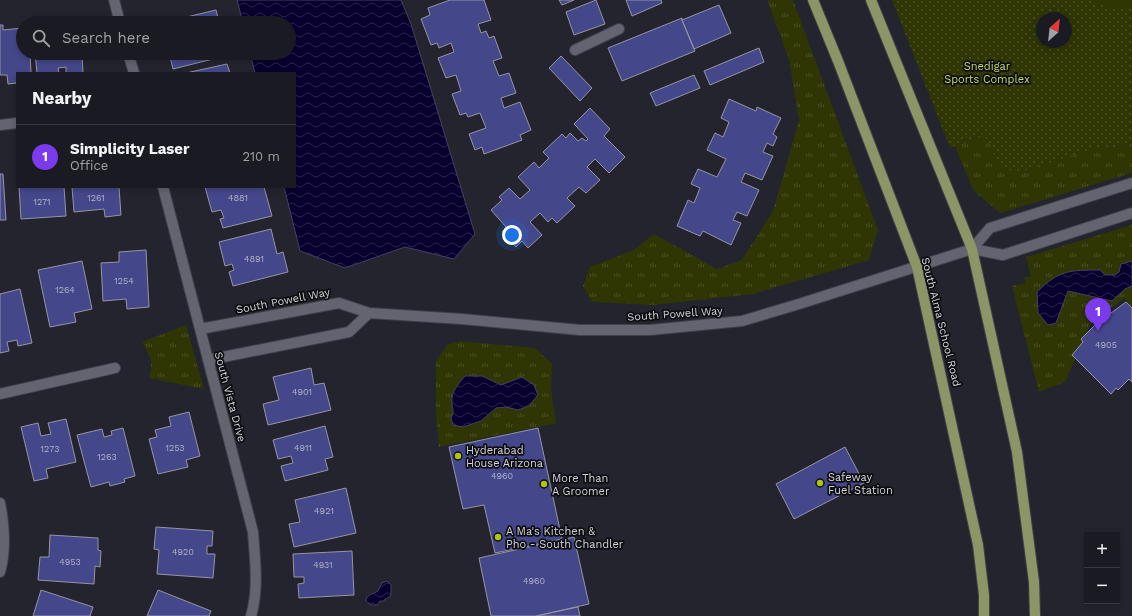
<!DOCTYPE html>
<meta charset="utf-8">
<style>
:root{--surface:#1a1b22;--page:#23242a;--text:#f1f3f6;--muted:#9fa1a5;--line:#383940;--accent:#7c3aed}
body{margin:0;font-family:"Work Sans",sans-serif;background:var(--page);color:var(--text)}
.controls{position:absolute;right:12px;bottom:12px;display:grid;overflow:hidden;border-radius:0px;box-shadow:0 2px 6px #0003}
.controls button{width:36px;height:36px;display:grid;place-items:center;padding:0;border:0;border-bottom:1px solid var(--line);background:var(--surface);color:var(--text);font:20px sans-serif}
.compass{position:absolute;left:1036px;top:12px;width:36px;height:36px;border-radius:50%;background:var(--surface);box-shadow:0 2px 6px #0003;rotate:27deg}
.you{position:absolute;left:512px;top:235px;width:14px;height:14px;margin:-10px;border:3px solid #fff;border-radius:50%;background:#1a73e8;box-shadow:0 0 0 6px #1a73e833}
.badge{display:grid;place-items:center;width:26px;height:26px;border-radius:50%;background:var(--accent);color:#fff;font-size:13px;font-weight:700}
.pin{position:absolute;translate:-50% -33px;filter:drop-shadow(0 1px 2px #0008)}
.pin::after{content:'';position:absolute;top:21px;width:14px;height:12px;background:inherit;clip-path:polygon(0 0,100% 0,50% 100%)}
.list{margin:0;padding:0;list-style:none}
h2{display:flex;justify-content:space-between;align-items:center;height:52px;margin:0;padding:0 16px;font-size:17px}
h2 small{font-size:13px;font-weight:400;color:var(--muted)}
.list li{display:grid;grid-template-columns:26px 1fr auto;gap:12px;align-items:center;box-sizing:border-box;height:64px;padding:0 16px;border-top:1px solid var(--line)}
.list b{display:block;font-size:15px;white-space:nowrap}
.list p{margin:0;font-size:13px;white-space:nowrap;color:var(--muted)}
.list em{font-size:13px;font-style:normal;color:var(--muted)}
.icon{flex:none;width:22px;height:22px;fill:none;stroke:currentColor;stroke-width:2;stroke-linecap:round;stroke-linejoin:round}
.map{position:relative;flex:none;width:1132px;height:616px;overflow:hidden}
.search{position:absolute;background:var(--surface);box-shadow:0 2px 6px #0003;left:16px;top:16px;width:280px;height:44px;display:flex;align-items:center;gap:10px;box-sizing:border-box;padding:0 14px;border-radius:22px;color:var(--muted);font-size:15px}
.panel{position:absolute;background:var(--surface);box-shadow:0 2px 6px #0003;left:16px;top:72px;width:280px;height:116px;border-radius:0px}
.map>svg:first-child{display:block}
</style>
<div class="map">
<svg width="1132" height="616" viewBox="0 0 1132 616">
<defs>
<pattern id="grass-tufts" width="24" height="20" patternUnits="userSpaceOnUse"><rect width="24" height="20" fill="#2f3604"/><path d="M3 7l-1-3M5 7V3M7 7l1-3M15 17l-1-3M17 17v-4M19 17l1-3" fill="none" stroke="#4c5228"/></pattern>
<pattern id="park-dots" width="8" height="8" patternUnits="userSpaceOnUse"><rect width="8" height="8" fill="#2f3604"/><path d="M2 2h.1M6 6h.1" fill="none" stroke="#4c5228" stroke-width="1.8" stroke-linecap="round"/></pattern>
<pattern id="water-waves" width="16" height="10" patternUnits="userSpaceOnUse"><rect width="16" height="10" fill="#08002e"/><path d="M0 5q4-4 8 0t8 0" fill="none" stroke="#2b244c"/></pattern>
</defs>
<rect width="100%" height="100%" fill="#23242e"/>
<path fill="url(#grass-tufts)" d="M767 0H793L878 230 869 260 753 294 653 305 592 302 583 286 590 267 634 250 654 234 717 269 742 260 773 211 799 120 789 59Z
M983 134 990 144 996 160 1023 171 1108 144 1111 149 1132 142V173L1000 213 973 190 955 146Z
M1132 225V307L1124 298 1090 325 1065 382 1039 392 1012 286 1026 283 1024 278 1031 276 1026 257Z
M186 325 204 389 149 378C154 362 150 356 142 342Z
M460 341 535 348 552 364 551 390 556 423 439 447 436 413V361L447 345Z"/>
<path fill="url(#park-dots)" fill-rule="evenodd" d="M892 0H1132V142L1111 149 1108 144 1023 171 1010 170 996 160 990 144 983 134 950 148ZM1042 18H1066V42H1042Z"/>
<path fill="#2f3604" d="M1091 0H1132V9L1112 8Z"/>
<path fill="url(#water-waves)" stroke="#454062" d="M237 0H401L411 24 475 234 454 259 405 247 345 268 300 251 284 187H295V73H255L250 53H289V23H243Z
M1132 261V286L1125 289 1112 301 1068 291 1056 323 1048 325 1038 313 1037 292C1059 270 1070 270 1100 270L1105 275H1115L1119 272 1121 264Z
M465 376H482L501 385 522 377 534 385 538 395 529 406 518 410 506 407 496 408 481 421 463 427 453 425 451 418C455 410 452 411 452 402 451 392 458 384 465 376Z
M387 581 391 585V593L390 597 385 599 384 601H380L377 605C373 606 368 604 366 600 368 594 373 594 378 591L382 583Z"/>
<path fill="#45478b" stroke="#9596a2" d="M450 0H484L491 20 478 24 481 33 486 31 489 38 494 36 502 58 493 61 499 76 509 73 516 93 501 98 504 108 520 102 531 130 520 135 522 140 484 154 482 147 475 150 469 134 486 128 480 113 468 117 466 113 460 115 452 94 461 91 456 75 446 78 438 58 454 52 451 43 439 48 437 43 431 45 421 19 430 15 428 8Z
M559 0H574L562 5Z
M596 0 605 24 574 35 566 12Z
M626 0H661L662 3 632 16Z
M719 5 731 33 694 49 682 20Z
M216 10 219 22 224 20 225 23H170V21Z
M682 18V20L695 51 622 81 608 48Z
M0 25H3V30L23 28V53H30L31 73H17V83L8 84 7 75H0Z
M759 48 764 62 710 85 704 71Z
M35 53H82L83 73H66V67L58 68 59 73H37Z
M169 53H229V55L173 69Z
M561 56 592 88 580 101 549 68Z
M227 64 230 73H186Z
M694 75 700 88 656 106 650 93Z
M729 99 756 111 757 107 781 118 773 134 777 137 773 146 767 143 763 152 773 156 762 180 745 173 741 182 759 190 747 216 737 212 733 220 741 223 731 245 703 231 700 236 677 226 688 200 694 203 700 188 691 184 698 169 717 177 726 159 707 150 715 133 723 137 729 122 721 118Z
M590 108 610 129 604 136 625 157 609 173 595 159 587 167 600 180 586 193 579 187 567 198 575 206 557 223 552 218 548 222 540 213 530 222 542 235 528 248 522 241 516 247 502 232 506 227 491 210 502 200 499 197 509 188 520 199 530 190 518 177 534 162 539 168 549 158 543 152 562 134 566 138 570 133 578 141 582 138 586 141 588 139 574 124Z
M0 174H3L6 220H0Z
M19 187H64L66 216 21 219Z
M72 187H119L121 215 105 217 104 209 74 212Z
M205 187H264L272 216 223 228 220 219 224 218 221 210 212 212Z
M271 229 277 254 283 252 288 272 233 286 229 272 234 270 232 264 225 266 219 242Z
M146 250 149 307 127 309 126 299 103 301 101 263 119 262V252Z
M82 261 92 309 74 313 76 322 50 327 38 270Z
M20 289 32 343 18 346 17 340 7 342 9 351 0 353V294Z
M1126 302 1132 308V382L1129 379 1118 390 1116 388 1111 394 1072 355 1083 342 1081 339 1109 311 1111 313Z
M311 368 314 385 324 383 331 410 268 425 263 404 279 400 273 377Z
M189 412 200 456 186 460 188 467 158 474 149 439 157 437 155 430 171 426 169 417Z
M66 419 76 462 46 469 48 478 34 481 21 427 38 423 41 436 51 434 48 423Z
M325 426 333 457 325 459 328 470 285 481 281 466 293 463 291 456 278 459 273 440Z
M123 428 135 476 124 479 125 482 110 486 109 482 91 487 77 435 102 429 104 437 112 435 111 431Z
M538 428 562 539 495 553 484 505 463 509 449 447Z
M845 447 864 483 794 519 776 484Z
M346 488 356 533 294 547 289 524 300 522 295 500Z
M156 527 213 531 212 546H207V554H215L213 578 157 574 159 550 154 549Z
M50 535 98 538V550L101 551 100 567 95 566 94 584 38 580 40 557H49Z
M574 537 589 604 536 616H491L479 558Z
M352 551 354 595 299 598 298 584 304 583V577H294L293 554Z
M41 590 93 607 90 616H33Z
M158 590 211 611 209 616H147Z
M578 607 580 616H536Z"/>
<g fill="none" stroke-linecap="round" stroke-linejoin="round">
<g stroke="#404149" stroke-width="12">
<path id="minor" d="M114 0 120 23
M575 50 619 29
M128 53 134 73
M0 125 17 123
M163 187 253 532C255 560 259 589 251 616
M972 249 990 228 1132 183
M200 329 339 303 369 313 462 319 580 330H650L742 321 799 304 972 249 1003 255 1132 213
M208 360 349 332 369 313
M0 394 115 368
M0 503C4 524 6 551 0 572"/>
</g>
<g stroke="#404149" stroke-width="12">
<path id="major" d="M813 0 838 61 917 267 978 545 984 595V616
M871 0 972 249 1017 452 1034 582 1035 616"/>
</g>
<use href="#minor" stroke="#63646f" stroke-width="10"/>
<use href="#major" stroke="#8b9566" stroke-width="10"/>
</g>
<g fill="#aec509" stroke="#0d0e12" stroke-width="1.5">
<circle cx="458" cy="456" r="4"/>
<circle cx="820" cy="483" r="4"/>
<circle cx="544" cy="484" r="4"/>
<circle cx="498" cy="537" r="4"/>
</g>
<g text-anchor="middle" dominant-baseline="central" stroke-width="3.5" stroke-linejoin="round" paint-order="stroke">
<g font-size="9" fill="#b0b1c6">
<text x="96" y="198">1261</text>
<text x="238" y="198">4881</text>
<text x="42" y="202">1271</text>
<text x="254" y="259">4891</text>
<text x="124" y="281">1254</text>
<text x="65" y="290">1264</text>
<text x="1106" y="345">4905</text>
<text x="302" y="392">4901</text>
<text x="175" y="448">1253</text>
<text x="303" y="448">4911</text>
<text x="50" y="449">1273</text>
<text x="107" y="457">1263</text>
<text x="502" y="476">4960</text>
<text x="324" y="511">4921</text>
<text x="183" y="552">4920</text>
<text x="70" y="562">4953</text>
<text x="323" y="565">4931</text>
<text x="534" y="581">4960</text>
</g>
<g font-size="11" fill="#c4d968" stroke="#0d0e12">
<text x="987" y="66">Snedigar<tspan x="987" dy="13">Sports Complex</tspan></text>
</g>
<g font-size="11" fill="#d3d4da" stroke="#0d0e12">
<text transform="translate(283 301) rotate(-11)">South Powell Way</text>
<text transform="translate(675 314) rotate(-4)">South Powell Way</text>
<text transform="translate(941 322) rotate(76)">South Alma School Road</text>
<text transform="translate(230 397) rotate(75)">South Vista Drive</text>
</g>
<g font-size="11" fill="#d3d4da" stroke="#0d0e12" text-anchor="start">
<text x="466" y="450">Hyderabad<tspan x="466" dy="13">House Arizona</tspan></text>
<text x="828" y="477">Safeway<tspan x="828" dy="13">Fuel Station</tspan></text>
<text x="552" y="478">More Than<tspan x="552" dy="13">A Groomer</tspan></text>
<text x="506" y="531">A Ma's Kitchen &amp;<tspan x="506" dy="13">Pho - South Chandler</tspan></text>
</g>
</g>
</svg>
<div class="controls">
<button>+</button>
<button>−</button>
</div>
<svg class="compass" viewBox="-18 -18 36 36"><path d="M0-13l5 13h-10z" fill="#e53935"/><path d="M0 13l5-13h-10z" fill="#9fa1a5"/></svg>
<div class="you"></div>
<div class="pin badge" style="left:1098px;top:331px">1</div>
<div class="search"><svg class="icon" aria-label="search" viewBox="0 0 24 24"><circle cx="10" cy="10" r="6"/><path d="M15 15l6 6"/></svg>Search here</div>
<section class="panel">
<h2>Nearby<small></small></h2>
<ul class="list">
<li><span class="badge">1</span><div><b>Simplicity Laser</b><p>Office</p></div><em>210 m</em></li>
</ul>
</section>
</div>
